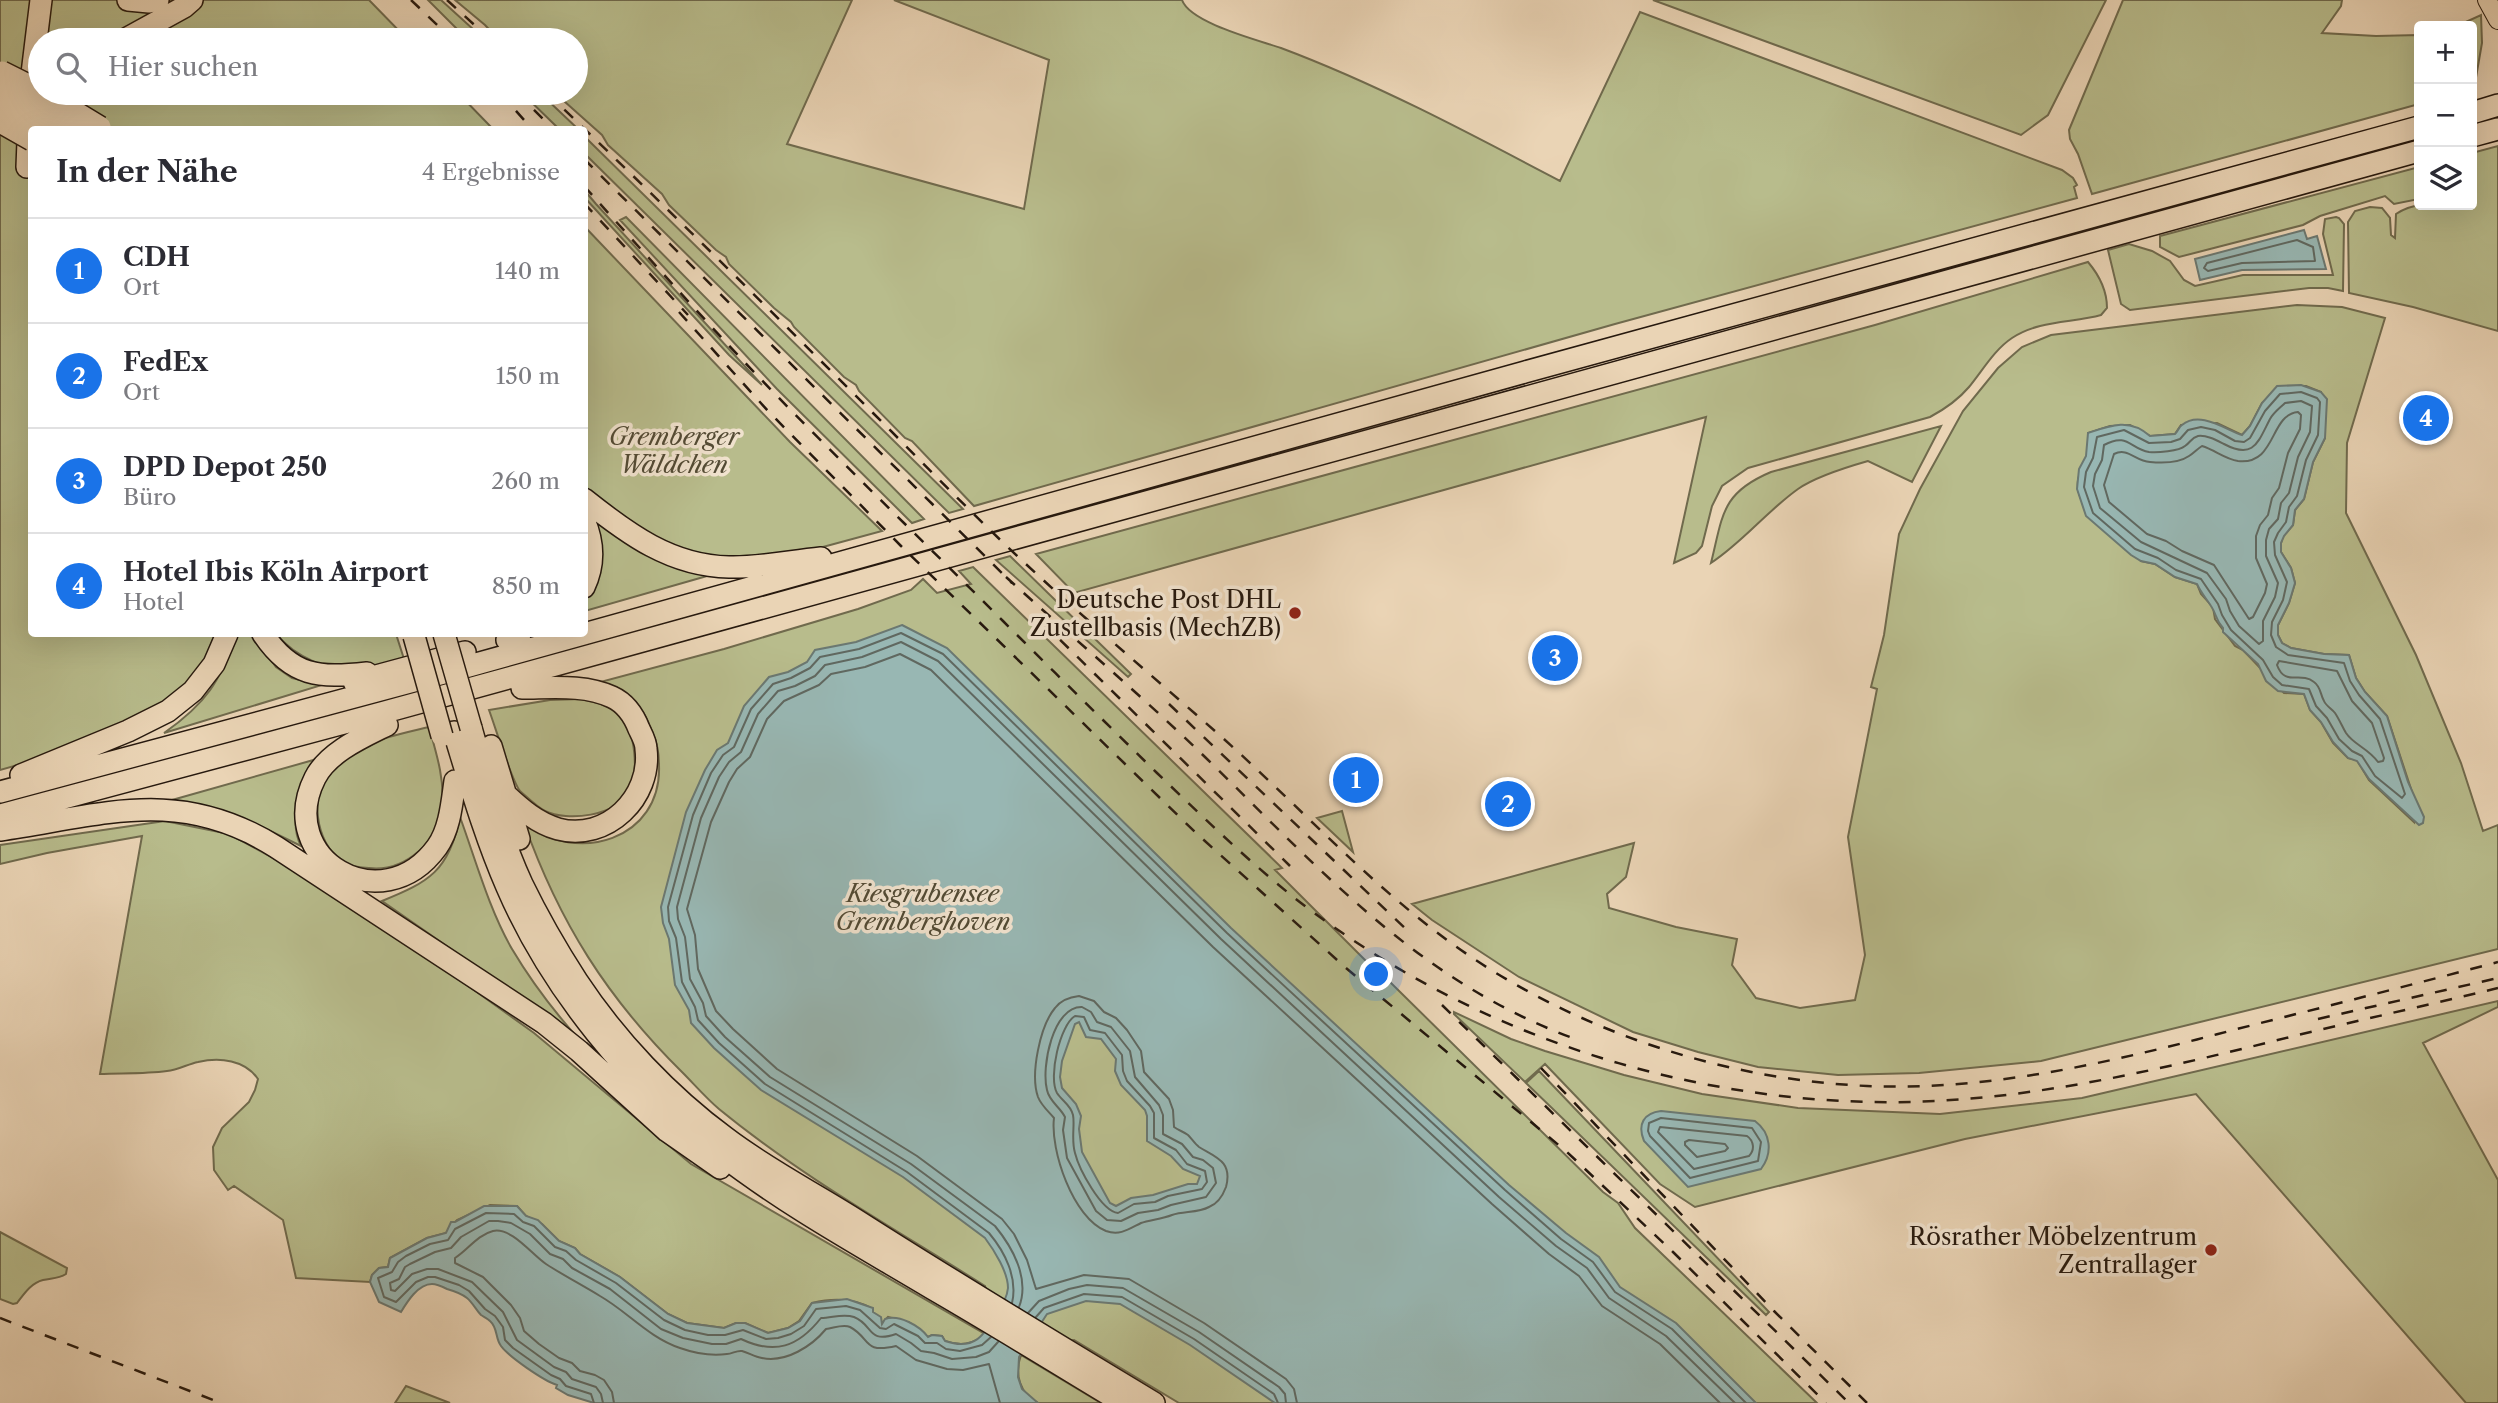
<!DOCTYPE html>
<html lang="de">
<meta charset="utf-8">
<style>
:root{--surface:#fff;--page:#f2f2f3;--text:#2b2b33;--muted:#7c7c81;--line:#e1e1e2;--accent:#1a73e8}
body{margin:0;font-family:"Libre Caslon Text",serif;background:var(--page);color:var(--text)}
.controls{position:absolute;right:21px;top:21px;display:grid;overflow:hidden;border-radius:7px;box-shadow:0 7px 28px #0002}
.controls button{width:63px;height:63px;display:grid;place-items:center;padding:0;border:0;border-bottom:2px solid var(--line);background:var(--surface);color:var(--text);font:35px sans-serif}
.you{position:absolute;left:1377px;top:975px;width:24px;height:24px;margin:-18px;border:5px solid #fff;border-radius:50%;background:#1a73e8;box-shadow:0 0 0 10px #1a73e833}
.badge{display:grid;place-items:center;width:46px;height:46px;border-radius:50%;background:var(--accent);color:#fff;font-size:23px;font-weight:700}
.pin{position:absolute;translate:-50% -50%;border:4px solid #fff;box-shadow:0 2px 7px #0006}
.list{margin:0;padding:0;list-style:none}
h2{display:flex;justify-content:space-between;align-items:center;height:91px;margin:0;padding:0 28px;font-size:30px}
h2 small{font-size:23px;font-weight:400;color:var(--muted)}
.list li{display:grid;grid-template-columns:46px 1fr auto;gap:21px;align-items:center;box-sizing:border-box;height:105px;padding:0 28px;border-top:2px solid var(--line)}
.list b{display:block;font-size:26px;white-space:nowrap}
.list p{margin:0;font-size:23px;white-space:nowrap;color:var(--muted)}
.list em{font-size:23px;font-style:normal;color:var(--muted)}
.icon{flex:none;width:38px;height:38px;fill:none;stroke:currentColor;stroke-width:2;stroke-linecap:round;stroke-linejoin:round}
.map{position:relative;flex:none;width:2498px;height:1403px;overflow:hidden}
.search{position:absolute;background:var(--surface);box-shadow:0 7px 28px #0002;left:28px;top:28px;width:560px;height:77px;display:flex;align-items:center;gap:18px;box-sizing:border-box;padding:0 24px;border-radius:38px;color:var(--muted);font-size:26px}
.panel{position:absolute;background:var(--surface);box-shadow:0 7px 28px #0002;left:28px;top:126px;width:560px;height:511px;border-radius:7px}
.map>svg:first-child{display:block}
</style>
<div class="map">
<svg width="2498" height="1403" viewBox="0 0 2498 1403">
<rect width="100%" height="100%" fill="#ead4b5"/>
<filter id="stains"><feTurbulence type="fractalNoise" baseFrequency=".00286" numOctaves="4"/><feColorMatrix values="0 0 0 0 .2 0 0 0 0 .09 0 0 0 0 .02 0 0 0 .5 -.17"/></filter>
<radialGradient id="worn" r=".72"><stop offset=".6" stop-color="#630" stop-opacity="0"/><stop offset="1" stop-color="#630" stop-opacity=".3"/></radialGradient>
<path fill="#b8bc8c" stroke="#706a4d" stroke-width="2" fill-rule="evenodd" d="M0 0H369L408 40H40V93H458L493 129 32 130V634H215L205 660 176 698 46 757 0 770Z
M428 0H441L485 40H468Z
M455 0H852L787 144 1024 209 1049 60 894 0H1182C1190 23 1258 40 1281 48 1377 84 1469 133 1560 181L1640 12 2062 170 2073 178 2077 185 2074 187 2077 198 1615 324 974 506 912 441 905 438 859 391 856 385 844 377 794 327 791 322 774 308 729 264 726 257 716 250 669 205 662 194 608 145 602 135 555 93H576V40H499L485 25Z
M1653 0H2106L2048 115 2021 135Z
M2123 0H2342L2341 6 2322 33 2376 36 2419 35V104L2092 194 2078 154 2070 139 2069 130Z
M2481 15 2482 43 2474 89 2472 90V26H2457Z
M522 93H540L578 129H559Z
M584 136 963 509 949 513 585 154Z
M2498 146V331L2413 307 2349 293 2348 222 2355 211 2370 207 2382 208 2390 218 2391 235 2395 238 2396 214C2417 199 2447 205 2472 205V196L2474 192 2472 191V153Z
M2419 167V199L2394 204 2385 196 2320 216 2303 225 2179 257 2160 247V236Z
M585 191 596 204 762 385 729 355 585 198Z
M626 217 924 519 912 523 777 389 620 220Z
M2336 217 2339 218 2344 224 2343 291 2328 288H2309L2130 310 2121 304 2108 250 2129 244 2152 251 2170 261 2184 280 2195 286 2243 275H2333L2323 234 2325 219Z
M584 226 790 442 882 531 786 557 730 563 668 549 585 491Z
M2088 262C2099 275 2107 290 2107 308L2101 315C2073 323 2039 320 2012 338 1994 350 1983 370 1969 387 1958 400 1945 409 1930 417L1748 468 1722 486 1712 506 1702 546 1696 553 1674 563 1706 417 1074 593 1036 554 1875 325Z
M2297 305 2342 307 2385 318 2347 443 2346 513 2416 655 2461 763 2483 831 2498 825V949L2041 1061 1919 1073 1838 1075 1758 1067 1698 1052 1633 1032 1519 977 1432 920 1412 904 1634 843 1626 877 1607 894 1609 908 1676 927 1737 939 1732 965 1756 998 1800 1008 1855 1000 1865 955 1848 837 1877 689 1871 687 1884 635 1899 534 1920 489 1963 411 1998 368 2022 347 2051 335ZM2281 386H2306L2321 392 2325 438 2313 462 2304 499 2295 510 2293 525 2283 536 2281 543V552L2291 568 2295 583 2289 603 2278 625V635L2282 643 2291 648 2324 654 2349 655 2356 678 2365 692 2387 716 2413 795 2414 822 2369 780 2357 760 2348 758 2333 743 2321 722 2310 710 2304 694 2284 693 2243 650 2235 646 2215 619 2213 607 2201 594 2197 584 2175 577 2155 564 2141 561 2081 499C2073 481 2081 472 2087 456 2089 449 2088 440 2088 433L2110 426 2130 425 2150 436 2175 434 2181 425 2217 423 2242 435 2250 426 2262 403Z
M1941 426 1912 482 1868 461C1847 467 1815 477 1798 489 1767 511 1743 542 1711 563 1723 515 1721 493 1771 472Z
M585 513 721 572 585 611Z
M1010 556 1131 674 1128 677 996 560Z
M973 567 1282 868 1275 870 1367 962 1390 982 1603 1192 1618 1203 1635 1228 1817 1403H1179L1074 1340 1067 1341 987 1293 985 1286C895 1229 802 1177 719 1109 706 1098 694 1084 682 1072 607 998 559 922 524 823 577 865 662 840 659 765 659 753 658 745 653 734 650 727 647 716 641 710 627 696 608 691 589 685L724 649 858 609 911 590 923 579 937 593 971 584 959 571Z
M238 634H252L276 667 292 678 322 685 164 733C207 703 219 682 238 634Z
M276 634H396L404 659C390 663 374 669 360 670 330 673 295 657 276 634Z
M581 699C595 702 610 705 620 715 636 731 639 774 629 792 617 816 567 822 545 811 537 807 527 797 520 791 512 782 495 726 489 710L550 700Z
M429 727C436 752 445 780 442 806 439 842 405 872 369 868 361 868 351 866 343 862 328 852 320 834 318 817 311 751 379 739 429 727Z
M317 759C302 784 287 818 301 846L254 823 214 809 172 800Z
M1342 811 1353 852 1317 818Z
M460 817C476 861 489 909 512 949 531 981 553 1010 577 1037L382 901C429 882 449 871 460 817Z
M165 821 229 834 279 861 421 952 534 1033 691 1164 985 1334C974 1345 959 1346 945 1341L942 1336 932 1335 928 1337 910 1323 888 1317 882 1324 873 1312V1309C854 1298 833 1298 812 1303L799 1321 788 1328 768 1333 745 1323H736L724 1328 687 1323 668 1314 620 1277 580 1254 575 1248 559 1241 542 1224 526 1216 517 1206 490 1205 457 1220 446 1233 427 1238 390 1258 388 1267 379 1268 372 1275 370 1282 296 1278 283 1220 234 1186 228 1190 214 1170 213 1147 222 1128 249 1102 255 1090 258 1079C245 1060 220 1057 198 1062 188 1064 178 1070 167 1071 145 1074 122 1073 100 1074L142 836 47 853 0 864V845Z
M2498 1001V1007L2423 1043 2498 1180V1403H2466L2196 1094 1965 1139 1695 1207 1660 1184 1545 1064 1525 1082 1454 1014V1012L1511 1039 1545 1051 1624 1075 1702 1094 1798 1108 1940 1114 2082 1098Z
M1539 1071 1769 1312 1766 1315 1526 1083Z
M0 1232 67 1268 66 1274C58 1279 52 1278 43 1280 31 1283 24 1294 17 1303L13 1304 0 1299Z
M1021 1355 1101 1403H1038C1020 1394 1014 1374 1021 1355Z
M406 1386 450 1403H395Z"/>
<path fill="#98b7b3" stroke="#6b7871" stroke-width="2" fill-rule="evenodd" d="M2304 230 2307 239 2317 236 2326 269 2242 270 2200 280 2195 259Z
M2301 385 2321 392 2327 399 2325 438 2313 462 2304 499 2295 510 2293 525 2284 536 2281 543V552L2291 568 2295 583 2289 603 2278 625V635L2282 643 2291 648 2324 654 2349 655 2356 678 2365 692 2387 716 2408 782 2424 817 2423 823 2419 825 2369 779 2357 761 2348 758 2333 742 2321 722 2310 710 2304 694 2278 691 2266 681 2258 664 2223 632V628C2215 619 2217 615 2211 606 2206 598 2201 593 2197 584L2175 577 2155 564 2141 561 2131 555 2086 516 2077 489 2079 469 2086 456 2088 433C2111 425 2130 418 2150 436L2175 434C2178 431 2179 427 2182 425 2200 410 2226 430 2242 435L2250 426 2262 403 2277 386Z
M902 625 947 648 1231 928 1509 1185 1566 1233 1599 1257 1620 1287 1676 1323 1756 1403H1275L1190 1345 1120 1304 1086 1301 1047 1314 1019 1357 1018 1377 1022 1389 1038 1403H594L568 1395 556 1388 557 1385C544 1381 509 1357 501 1346 495 1338 498 1328 490 1321 487 1318 484 1317 481 1315 476 1310 473 1303 467 1298 462 1294 454 1291 447 1289 443 1287 436 1284 432 1284 418 1284 407 1302 401 1312L379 1302 370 1282 372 1275 379 1268 388 1267 390 1258 427 1238 446 1233 451 1222H455L484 1206H517L526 1216 538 1220 559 1241 575 1248 580 1254 620 1277 668 1314 687 1323 724 1328 736 1323H745L768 1333 788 1328 800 1321 812 1303 847 1299 873 1308V1312L881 1317 882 1324 885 1319C899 1314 920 1326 928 1337L932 1335 942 1336 945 1341C974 1351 984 1336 997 1313 1002 1305 1007 1298 1008 1288 1008 1272 994 1250 985 1238L903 1177 761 1090 714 1048 691 1023 689 1010 675 985 669 939 663 923 661 907 686 812 705 770 717 750 728 743 744 706 769 677 788 672 807 662 815 650 856 642ZM1079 1022 1086 1037 1101 1039 1116 1059 1115 1071 1121 1085 1145 1110 1147 1116V1141L1171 1156 1183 1169 1200 1176 1197 1184H1188L1153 1195 1131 1198 1116 1206 1110 1203 1082 1152 1079 1129 1081 1116 1076 1104 1062 1088 1060 1077 1062 1061 1075 1024Z
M1661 1111 1755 1121C1771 1133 1773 1153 1761 1169L1688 1187 1644 1141C1637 1124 1644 1113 1661 1111Z"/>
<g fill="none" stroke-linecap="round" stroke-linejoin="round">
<path stroke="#606860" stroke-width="2" d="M2297 240 2313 247 2315 261 2242 263 2208 271 2204 268 2207 263Z
M2301 392 2317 398 2320 402 2318 435 2306 460 2297 496 2289 507 2286 522 2278 533 2274 542 2275 555 2287 582 2283 600 2272 622 2271 635 2276 647 2288 655 2344 663 2350 681 2359 695 2380 719 2405 794 2402 798 2375 776 2362 756 2352 751 2339 739 2327 718 2316 706 2309 689 2282 685 2273 677 2263 660 2231 630 2222 615 2218 604 2201 579 2176 570 2158 558 2135 549 2093 513 2084 487 2086 472 2093 458 2097 437 2124 430 2149 443 2171 442 2180 439 2188 430 2201 427 2215 430 2235 441 2244 442 2250 438 2265 411 2280 394Z
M2301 401 2312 406 2310 432 2298 457 2289 493 2281 503 2278 519 2269 529 2266 540V556L2278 583 2275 597 2263 621V641L2259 644 2239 626 2230 611 2226 599 2207 573 2141 542 2100 508 2093 486 2095 474 2102 460 2104 445C2128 432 2130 449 2149 452 2157 453 2179 451 2185 446 2191 442 2191 438 2198 436 2207 435 2216 440 2224 444 2254 460 2258 442 2270 419 2274 412 2280 408 2285 403Z
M2298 412 2301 415 2300 429 2288 453 2279 488 2272 498 2268 515 2260 525 2256 536V558L2267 584 2265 593 2253 617 2249 619 2214 565 2182 551 2166 541 2147 534 2109 502 2104 485 2114 454C2128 447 2135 461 2150 462 2161 463 2179 463 2189 456 2194 453 2197 449 2202 446 2215 450 2225 459 2238 461 2277 465 2269 415 2298 412Z
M2279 661 2337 671 2352 701 2372 723 2384 758 2383 761 2378 762C2368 748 2354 745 2346 733 2342 726 2339 719 2335 713 2332 709 2326 706 2324 701 2320 694 2321 687 2314 682 2300 671 2285 687 2277 665Z
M1079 996 1094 1001 1104 1012 1116 1018 1127 1030 1141 1051 1144 1072 1169 1099 1173 1110 1174 1127C1178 1130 1184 1132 1188 1135 1192 1139 1195 1144 1199 1147 1215 1157 1233 1161 1226 1187 1223 1195 1217 1204 1209 1207 1198 1213 1184 1211 1172 1215 1162 1219 1149 1220 1141 1223 1129 1229 1120 1236 1106 1231 1073 1218 1050 1150 1054 1118 1048 1111 1041 1105 1038 1097 1030 1074 1040 1026 1055 1008 1061 1000 1070 997 1079 996Z
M1082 1007 1091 1012 1097 1022 1111 1027 1130 1051 1135 1077 1159 1105 1163 1115V1134L1182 1144 1193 1157 1203 1160 1213 1168 1216 1183 1206 1197 1171 1205 1158 1210 1138 1213 1121 1221 1107 1220 1096 1211 1067 1158 1063 1130 1065 1117C1060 1107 1049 1101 1047 1090 1041 1067 1053 1006 1082 1007Z
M1075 1016 1084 1017 1090 1030 1105 1033 1122 1055 1123 1071 1127 1081 1150 1106 1154 1113V1138L1176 1150 1187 1164 1205 1171 1207 1182 1202 1189 1168 1196 1155 1202 1134 1204 1118 1213C1101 1211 1079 1169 1075 1153 1071 1140 1075 1125 1073 1115 1071 1105 1062 1101 1057 1093 1048 1077 1060 1025 1075 1016Z
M1661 1118 1752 1128 1761 1142 1758 1161 1690 1178 1650 1136 1648 1131 1649 1123Z
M1660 1127 1747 1136C1754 1141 1755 1150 1749 1156L1694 1169 1658 1132Z
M1689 1140 1725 1144 1728 1148 1725 1151 1697 1157 1685 1145V1142Z
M1012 1303C1018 1278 1005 1252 989 1233L907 1172 765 1084 719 1043 698 1020 695 1007 682 982 676 938 669 921 668 907 693 815 711 773 723 755 734 747 751 709 773 684 791 678 810 668 820 657 859 649 901 633 943 654 1227 933 1505 1190 1561 1239 1593 1262 1615 1292 1672 1329 1746 1403
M1019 1307C1030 1279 1013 1248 995 1226L911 1164 770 1077 725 1037 706 1016 703 1003 690 979 685 937 678 919 677 907 701 818 719 777 729 762 741 752 758 714 778 691 795 686 815 676 825 665 862 657 901 642 938 661 1221 939 1499 1197 1556 1246 1587 1268 1609 1298 1666 1336 1735 1403
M1028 1313 1039 1301 1069 1289 1087 1285 1123 1288 1199 1332 1279 1387 1285 1394 1286 1403
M1036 1317 1044 1308 1084 1294 1122 1297 1194 1339 1274 1394 1278 1403
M594 1403 591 1394 566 1386 560 1379 551 1375 513 1348 505 1340 503 1327 495 1316 485 1309 469 1291 459 1285 435 1277H428L416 1282 396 1302 384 1297 378 1278 392 1272 398 1262 406 1256 430 1244 448 1240 455 1229 486 1213 514 1214 523 1222 534 1226 555 1247 566 1251 576 1260 616 1283 664 1320 685 1330 708 1335H725L743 1330 766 1339 778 1338 791 1334 804 1326 816 1309 846 1306 860 1310 880 1328 886 1329 894 1324 918 1336 925 1343H937L946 1349 960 1351 982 1345 991 1337
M603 1403 601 1394 596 1387 572 1379 566 1372 554 1367 517 1340 503 1312 472 1282 438 1269H427L412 1274 395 1291 391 1290 390 1283 399 1279 405 1267 410 1264 435 1252 451 1248 461 1237 489 1221H498L511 1223 530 1234 550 1254 563 1259 572 1268 610 1289 661 1329 683 1338 712 1344H726L741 1339C775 1355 798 1347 821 1318 832 1318 843 1313 854 1317 874 1325 867 1344 896 1334L911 1343 921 1351 934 1353 952 1359 976 1357 989 1352 998 1342
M614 1403 612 1392 604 1380 595 1375 580 1371 572 1363 559 1358 539 1344 524 1331 520 1318 511 1305 483 1277 455 1263V1258C468 1250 477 1235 493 1231 512 1227 532 1255 546 1264 563 1275 582 1285 600 1296 628 1312 648 1337 680 1348 694 1353 712 1356 727 1354 732 1354 737 1350 742 1351 749 1353 755 1357 762 1358 786 1363 812 1346 826 1329 834 1328 843 1324 850 1327 871 1338 862 1354 896 1346L916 1360 947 1369 963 1370 989 1364 1000 1403
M1297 1403 1294 1389 1286 1379 1204 1323 1129 1279 1084 1275 1036 1289 1027 1260 1014 1234 1002 1219 917 1156 777 1069 733 1029 716 1011 698 969 695 935 687 909 711 822 729 782 737 769 750 757 767 719 784 701 819 685 831 674 865 667 900 654 931 670 1213 947 1492 1204 1549 1254 1579 1276 1602 1306 1660 1344 1720 1403"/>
<g stroke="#27190e" stroke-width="20">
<path id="primary" d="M2487 0 2498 20"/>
</g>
<g stroke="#27190e" stroke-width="24">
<path id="motorway" d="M128 0 149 2 158 0
M124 40 184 7 192 0
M2472 113 2498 105
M58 119 71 104 77 93
M2472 136 2498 129
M27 167 30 90 41 0
M584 499C628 534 671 566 729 567 759 568 790 561 821 558
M584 520C594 543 595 564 584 587
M263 634C292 677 319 678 367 673
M507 640 520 634
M354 682 465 652
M387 725C363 737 328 752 315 778 274 859 382 923 437 847 450 829 452 802 455 781
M471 728C486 780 499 835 522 884 538 917 557 950 577 981 616 1040 669 1096 726 1138 768 1170 816 1194 861 1223 958 1285 1056 1344 1154 1403
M454 732C470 784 485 837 507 887 551 989 631 1086 719 1153 786 1205 861 1246 933 1289 997 1326 1060 1365 1123 1403
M491 746 519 839
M21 775 128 731 168 711 193 691 214 664 227 634
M0 792 451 671 1525 372 2419 127
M505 794C521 809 537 823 558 829 607 842 652 797 646 749 646 742 642 735 639 729 634 716 625 703 612 697 584 684 551 688 522 688
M0 815 385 712 2419 151
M0 830C104 815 179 786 276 847L544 1023 579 1051 667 1131 720 1168"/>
</g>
<use href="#primary" stroke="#ead4b5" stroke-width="18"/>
<use href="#motorway" stroke="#ead4b5" stroke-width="21"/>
<path stroke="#27190e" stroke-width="2.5" stroke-dasharray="12 12" stroke-linecap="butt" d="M411 0 453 40
M447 0 491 40
M500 93 533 130
M517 93 554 130
M547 93C657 198 765 305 873 413 912 452 950 491 989 529 1062 600 1140 665 1216 732 1310 815 1392 911 1501 976 1612 1042 1738 1080 1867 1086 1994 1091 2116 1061 2237 1029 2324 1007 2411 985 2498 962
M584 159 1012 583
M584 186C648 257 711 328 777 396 851 472 928 546 1003 621 1054 672 1106 723 1157 773 1204 818 1250 863 1301 903 1464 1028 1667 1098 1872 1102 2017 1105 2158 1070 2298 1035 2365 1019 2432 1004 2498 988
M584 203 688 315
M679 312 768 411 901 546 1196 833 1346 968 1567 1152 1673 1252 1826 1403
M1006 577C1072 637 1141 695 1206 758 1323 872 1420 983 1578 1040
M1043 623 1290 866
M1169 704 1408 931
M1442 1005 1849 1403
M2318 1019 2498 978
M1541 1068 1774 1311 1867 1403
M0 1318 221 1403"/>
<g stroke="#27190e" stroke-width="24" stroke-linecap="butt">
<path id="motorway-bridge" d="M2 72 40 91
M0 88 41 109 75 130
M44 93 100 127
M0 105 44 130
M0 122 32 140
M444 634 471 728
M414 636 442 736"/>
</g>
<use href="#motorway-bridge" stroke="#ead4b5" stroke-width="21"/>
</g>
<g fill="#8f2418" stroke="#f1e3cf" stroke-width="2.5">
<circle cx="1295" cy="613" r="7"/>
<circle cx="2211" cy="1250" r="7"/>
</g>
<g text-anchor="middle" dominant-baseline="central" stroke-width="7" stroke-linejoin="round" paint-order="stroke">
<g font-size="24" font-style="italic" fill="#524a34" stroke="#f1e3cf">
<text x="674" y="436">Gremberger<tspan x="674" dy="28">Wäldchen</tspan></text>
<text x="923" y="893">Kiesgrubensee<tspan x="923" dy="28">Gremberghoven</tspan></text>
</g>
<g font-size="24" fill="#27190e" stroke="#f1e3cf" text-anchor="end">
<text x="1281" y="599">Deutsche Post DHL<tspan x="1281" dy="28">Zustellbasis (MechZB)</tspan></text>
<text x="2197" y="1236">Rösrather Möbelzentrum<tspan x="2197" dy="28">Zentrallager</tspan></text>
</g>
</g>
<rect width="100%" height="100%" filter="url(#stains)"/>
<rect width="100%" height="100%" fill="url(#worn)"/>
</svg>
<div class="controls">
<button>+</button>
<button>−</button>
<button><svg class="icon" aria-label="layers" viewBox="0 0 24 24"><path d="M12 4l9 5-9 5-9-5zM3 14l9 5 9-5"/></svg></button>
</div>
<div class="you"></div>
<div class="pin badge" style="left:1356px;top:780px">1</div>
<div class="pin badge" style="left:1508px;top:804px">2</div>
<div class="pin badge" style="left:1555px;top:658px">3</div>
<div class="pin badge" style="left:2426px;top:418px">4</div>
<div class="search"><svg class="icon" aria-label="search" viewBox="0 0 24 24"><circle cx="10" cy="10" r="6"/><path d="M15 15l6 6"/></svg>Hier suchen</div>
<section class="panel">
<h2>In der Nähe<small>4 Ergebnisse</small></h2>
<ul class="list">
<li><span class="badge">1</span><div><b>CDH</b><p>Ort</p></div><em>140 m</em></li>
<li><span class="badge">2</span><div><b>FedEx</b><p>Ort</p></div><em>150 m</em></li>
<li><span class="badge">3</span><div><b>DPD Depot 250</b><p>Büro</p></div><em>260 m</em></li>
<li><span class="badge">4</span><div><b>Hotel Ibis Köln Airport</b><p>Hotel</p></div><em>850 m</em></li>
</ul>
</section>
</div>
